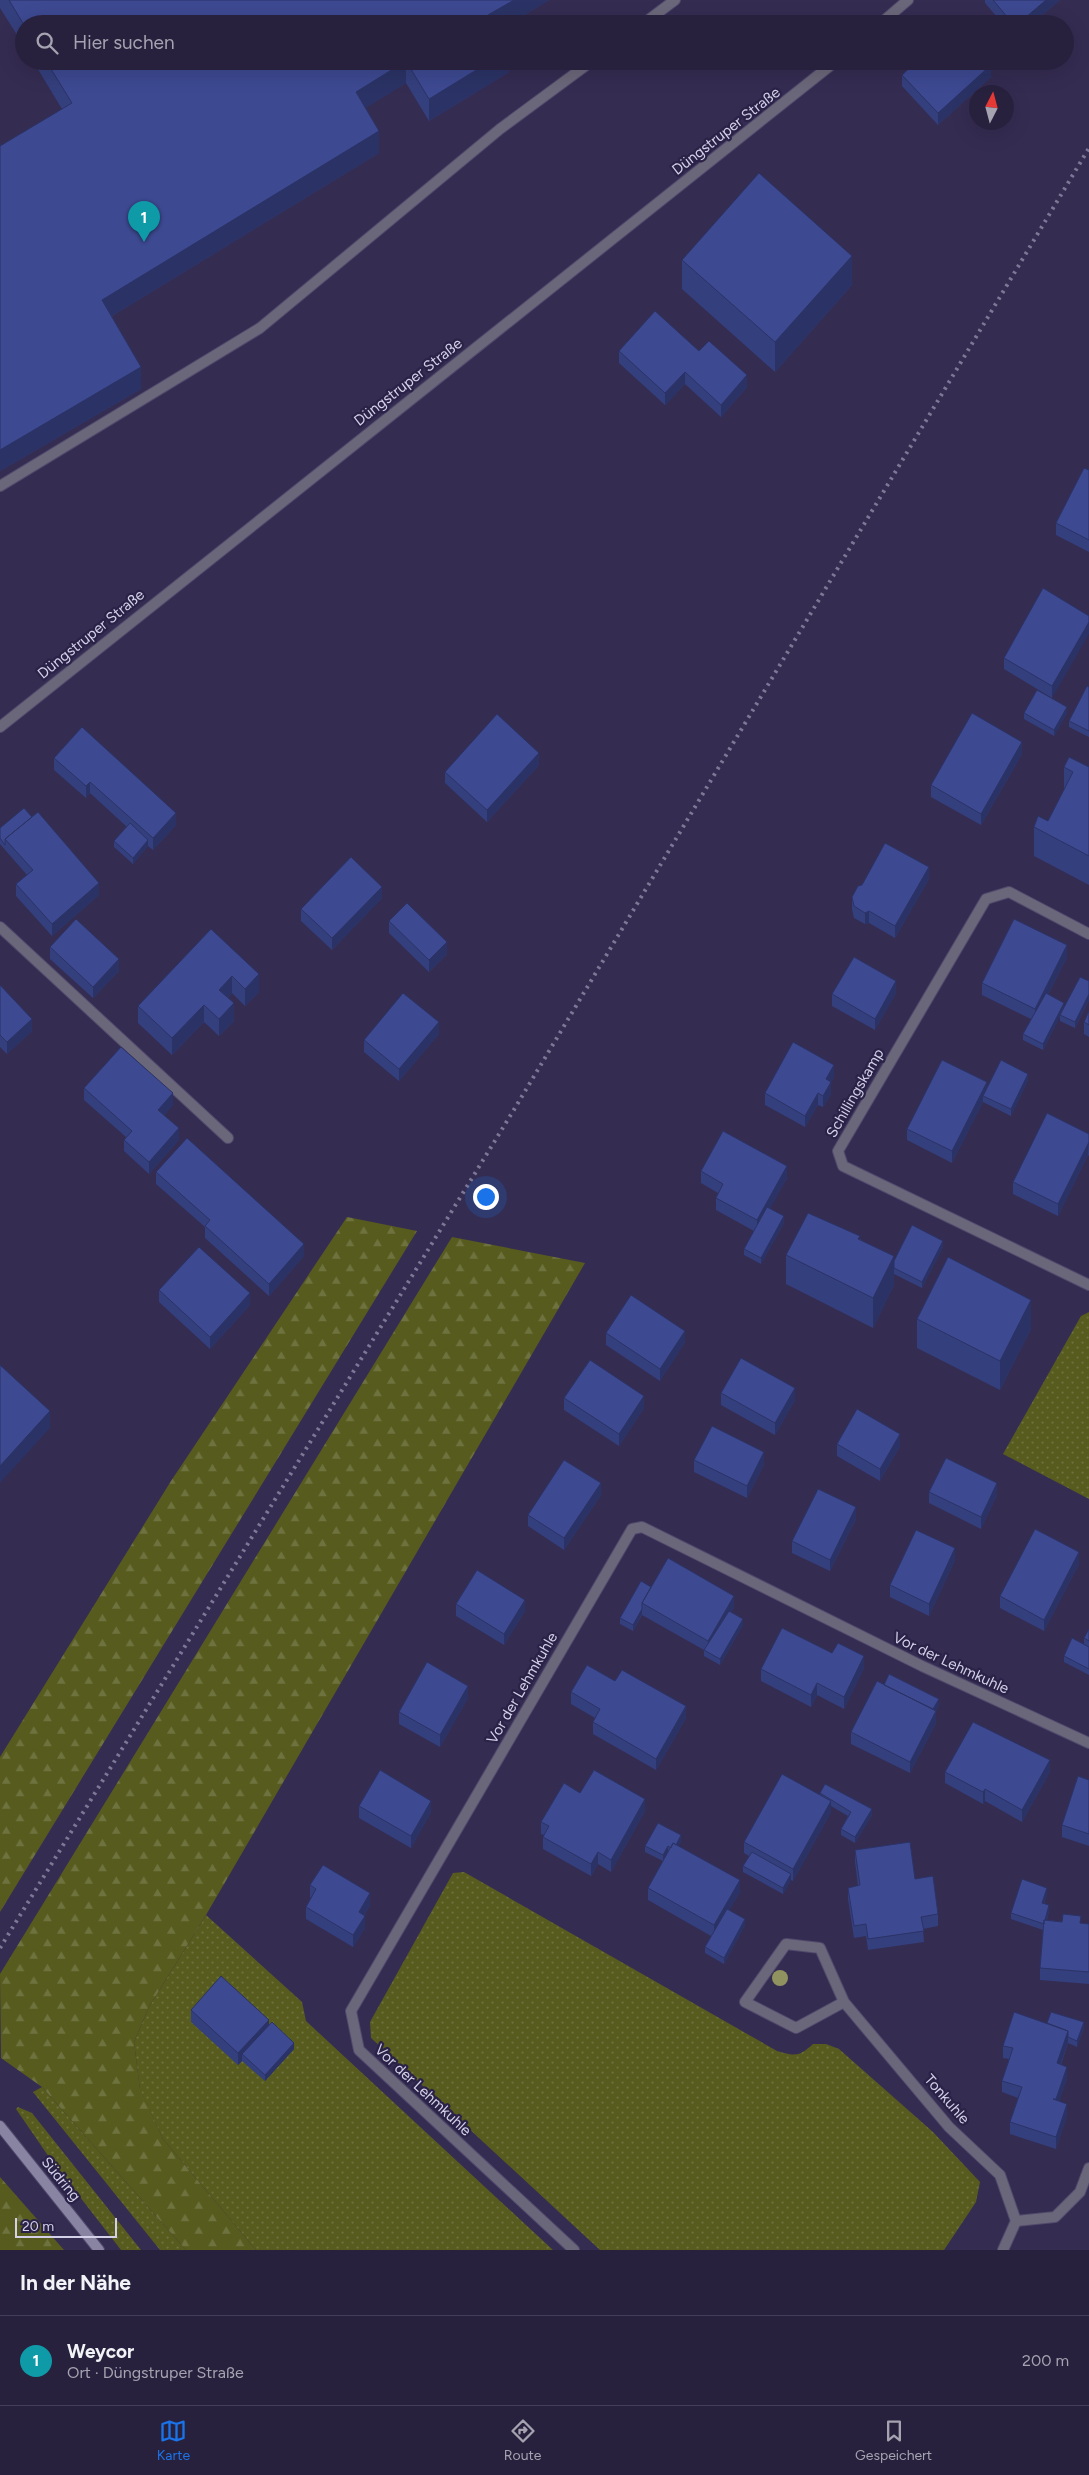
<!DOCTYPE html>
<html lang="de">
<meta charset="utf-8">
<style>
:root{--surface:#28213e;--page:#302945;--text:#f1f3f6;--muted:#a5a3b0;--line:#443e58;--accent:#1a73e8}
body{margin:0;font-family:Figtree,sans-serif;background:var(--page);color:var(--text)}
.compass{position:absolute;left:969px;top:85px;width:45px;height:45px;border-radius:50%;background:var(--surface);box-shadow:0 5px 20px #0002;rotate:6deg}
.scale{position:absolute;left:15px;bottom:12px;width:102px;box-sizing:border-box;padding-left:5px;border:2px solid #d3d0e8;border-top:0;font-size:14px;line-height:18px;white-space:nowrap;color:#d3d0e8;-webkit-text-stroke:4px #2b2247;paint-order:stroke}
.you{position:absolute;left:485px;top:1196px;width:18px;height:18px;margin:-12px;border:4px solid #fff;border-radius:50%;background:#1a73e8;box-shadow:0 0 0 8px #1a73e833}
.badge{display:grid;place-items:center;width:32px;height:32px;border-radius:50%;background:var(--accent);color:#fff;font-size:16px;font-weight:700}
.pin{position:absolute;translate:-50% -41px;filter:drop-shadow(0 1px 2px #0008)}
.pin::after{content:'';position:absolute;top:26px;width:18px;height:15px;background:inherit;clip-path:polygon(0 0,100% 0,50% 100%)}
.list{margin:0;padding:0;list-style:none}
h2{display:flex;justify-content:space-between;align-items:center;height:65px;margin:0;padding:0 20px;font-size:21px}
h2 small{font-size:16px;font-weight:400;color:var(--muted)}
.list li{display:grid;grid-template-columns:32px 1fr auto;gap:15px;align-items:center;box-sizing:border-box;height:90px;padding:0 20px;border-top:1px solid var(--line)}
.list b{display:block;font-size:19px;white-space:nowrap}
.list p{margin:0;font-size:16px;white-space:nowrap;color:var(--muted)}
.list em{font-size:16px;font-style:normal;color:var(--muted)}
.icon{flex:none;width:28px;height:28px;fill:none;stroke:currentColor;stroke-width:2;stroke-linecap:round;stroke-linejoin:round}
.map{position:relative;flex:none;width:1089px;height:2250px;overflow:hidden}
.search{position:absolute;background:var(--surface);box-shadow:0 5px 20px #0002;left:15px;right:15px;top:15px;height:55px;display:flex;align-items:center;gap:12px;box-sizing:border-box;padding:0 18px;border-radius:28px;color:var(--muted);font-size:19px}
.sheet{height:155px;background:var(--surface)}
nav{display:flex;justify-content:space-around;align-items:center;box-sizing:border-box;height:70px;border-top:1px solid var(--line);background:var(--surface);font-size:14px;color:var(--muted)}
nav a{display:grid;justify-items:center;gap:2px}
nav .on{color:var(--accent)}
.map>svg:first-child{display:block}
</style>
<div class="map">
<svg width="1089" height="2250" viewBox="0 0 1089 2250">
<defs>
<pattern id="grass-dots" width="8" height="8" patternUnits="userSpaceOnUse" patternTransform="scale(1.25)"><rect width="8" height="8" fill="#575b1d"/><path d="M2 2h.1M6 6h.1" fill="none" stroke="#6e723e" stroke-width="1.8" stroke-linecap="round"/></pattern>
<pattern id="forest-firs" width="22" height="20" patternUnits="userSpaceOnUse" patternTransform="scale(1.25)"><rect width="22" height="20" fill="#575b1d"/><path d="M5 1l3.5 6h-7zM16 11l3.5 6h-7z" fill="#6e723e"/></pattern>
</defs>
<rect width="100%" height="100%" fill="#352c52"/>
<path fill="url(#grass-dots)" d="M1089 1312V1499L1003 1454 1081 1316Z
M464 1872 777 2051C795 2056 799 2057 813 2044H826L839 2049 933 2132 980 2182 976 2202 944 2250H600L371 2038 370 2022 453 1873Z
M206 1915 302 2002 306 2021 553 2250H256L163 2139 140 2090 134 2042 149 2007Z
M42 2087 186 2250H160L33 2092Z
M18 2107 32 2113 141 2250H121L49 2157 16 2109Z"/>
<path fill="url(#forest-firs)" d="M347 1217 417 1231 0 1912V1757L171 1481Z
M452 1237 585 1263 206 1915 149 2007 134 2042 140 2089 163 2139 256 2250H186L42 2087 1 2058 0 1974Z
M0 2177 64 2250H0Z"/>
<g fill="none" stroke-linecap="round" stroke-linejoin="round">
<g stroke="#514a6d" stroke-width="12">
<path id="lane" d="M643 24 675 0
M0 486 260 328 500 129 592 61
M0 927 228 1138"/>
</g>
<g stroke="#514a6d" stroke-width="12">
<path id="street" d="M880 24 908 0
M0 727 836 61
M1089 934 1009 892 986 899 838 1151 843 1166 1089 1285
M844 2002 796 2028 745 2002 786 1944 820 1948 844 2002 949 2127 1000 2175 1016 2221 1003 2250
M1016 2221 1055 2217 1080 2192 1089 2168
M574 2250 359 2050 351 2011 632 1529 642 1527 922 1666 1089 1743"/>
</g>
<g stroke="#514a6d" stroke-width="12">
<path id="secondary" d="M0 2126 99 2250"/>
</g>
<use href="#lane" stroke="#6b677a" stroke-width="10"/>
<use href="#street" stroke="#6b677a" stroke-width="10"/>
<use href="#secondary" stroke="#8984a2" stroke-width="10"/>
<path stroke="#7e7897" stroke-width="4" stroke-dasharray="2.5 5" stroke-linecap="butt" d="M0 1948 515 1108 1089 148"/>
</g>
<circle fill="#90925f" cx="780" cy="1978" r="8"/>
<path fill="#343f7d" d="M0 0H549L510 24H24V46L0 8Z
M985 0H1060L1032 24H1003L985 3Z
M33 61H509V72L429 121 406 83 365 108 379 153 112 316 141 389 0 471 62 109Z
M902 75 991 77 938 125 902 86Z
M682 260 852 285 775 372 682 289Z
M619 351 747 387 721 417 685 384 665 405 619 363Z
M1089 470V552L1056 535V523Z
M1089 616 1052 698 1004 669V658Z
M1089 687V737L1069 727V721Z
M1024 713H1067L1054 736 1024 719Z
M1022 754 981 825 931 797V785Z
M54 758 176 825 153 850 148 846 133 864 114 847V841L127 827 90 793 86 798 54 770Z
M539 765 487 822 445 783V772Z
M1064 767H1089V885L1034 856V827L1048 821 1064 790Z
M0 828 99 895 52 936 16 896V884L27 875 0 844Z
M929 879 895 938 869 923 865 924 854 918 852 909V897Z
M382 898 332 950 301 921V909Z
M389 921 447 954 429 972 389 933Z
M211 929 259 992 245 1006 232 993 228 998 234 1021 219 1036 204 1022 172 1055 138 1023V1006Z
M50 947 119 971 93 998 50 959Z
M1067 957 1048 995 1064 1008 1089 981V1000L1075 1028 1060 1021V1016L1043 1050 1023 1040V1034L1031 1019 982 995V983Z
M0 985 32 1031 7 1054 0 1047Z
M896 993 875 1030 832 1006V994Z
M1089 1011V1037L1084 1034V1022Z
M439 1034 399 1081 364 1052V1040Z
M834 1077 831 1082V1094L823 1107 818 1105 805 1127 765 1105V1093Z
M1028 1080 1011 1116 983 1102 952 1163 907 1140V1129L987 1088Z
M84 1088 173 1105 164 1115 179 1140 149 1174 124 1151V1140L126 1137 84 1100Z
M1089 1134V1156L1088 1155 1058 1216 1013 1194V1182Z
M701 1171 787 1178 770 1208 784 1223 761 1264 744 1255V1249L754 1231 716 1210V1198L718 1193 701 1183Z
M156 1172 304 1256 269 1296 205 1238V1227L156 1184Z
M860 1239 894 1261 943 1247 922 1288 894 1274V1285L873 1328 786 1284V1255Z
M159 1290 250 1305 210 1349 159 1302Z
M917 1319 1031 1329 1000 1390 917 1348Z
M606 1333 685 1342 660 1381 606 1345Z
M721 1393 795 1400 775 1435 721 1405Z
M564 1398 644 1408 619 1446 564 1410Z
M837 1444 900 1446 880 1481 837 1456Z
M694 1460 764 1464 747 1498 694 1472Z
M929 1492 997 1495 981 1529 929 1503Z
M601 1495 564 1550 528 1526V1515Z
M856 1519 830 1571 792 1553V1541Z
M955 1560 929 1616 890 1597V1585Z
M1079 1564 1044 1631 1000 1608V1596Z
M651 1587 734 1608 731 1612 743 1625 720 1665 704 1656V1650L642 1615 633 1631 620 1624V1618Z
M456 1604 525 1611 504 1645 456 1616Z
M1089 1629V1675L1064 1662V1656L1084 1644V1638Z
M832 1653 864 1668 844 1709 817 1695 811 1707 761 1681V1669Z
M615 1681 686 1718 656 1770 593 1734V1722L595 1718 571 1704V1692Z
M884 1685 939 1705 936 1711V1723L910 1773 851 1744V1732Z
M468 1698 440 1747 399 1724V1712Z
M945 1772H1050L1022 1822 985 1801 983 1804 945 1783Z
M1089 1780V1846L1062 1837V1825Z
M580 1793 645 1811 611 1872 598 1864 591 1876 543 1849V1837L544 1835 541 1834V1822Z
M820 1793 872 1815 855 1843 841 1835V1829L848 1816 831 1806V1812L793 1881 791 1880 783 1894 743 1872V1866L749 1856 744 1853V1842L820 1794Z
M359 1806 431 1812 411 1848 359 1818Z
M681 1842 678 1846 740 1892 729 1910 745 1925 724 1964 705 1953V1947L711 1936 648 1900V1888L663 1861 645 1852V1846Z
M855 1850 915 1879 938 1914V1926L923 1929 924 1942 868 1950 866 1936 854 1938 848 1899V1888L858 1886 855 1862Z
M310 1885 370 1905 364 1916 365 1928 353 1947 306 1919V1907L311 1898 310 1897Z
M1047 1894 1044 1904 1049 1911 1047 1920 1089 1924V1984L1040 1980V1968L1043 1930 1011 1919V1913Z
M191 2010 269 2025 294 2049 265 2081 242 2061 238 2065 191 2022Z
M1047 2023 1084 2028 1077 2047 1068 2043 1061 2065 1067 2079 1059 2101 1067 2116 1056 2149 1010 2134V2122L1018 2098 1002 2092V2081L1009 2059 1003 2058V2046Z"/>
<path fill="#2b3366" d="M514 0H549L510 24H488V15Z
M1046 0H1060L1032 24H1018Z
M406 61V83L356 114V92Z
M491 61H509V72L429 121V99Z
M991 65V77L938 125V113Z
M379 131V153L102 322V300Z
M852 256V285L775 372V342Z
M141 367V389L0 471V450Z
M685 372V384L665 405V393Z
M747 375V387L721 417V405Z
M1089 622V634L1052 698V686Z
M1067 707V713L1054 736V730Z
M1022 742V754L981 825V814Z
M539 753V765L487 822V810Z
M90 782V793L86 798V786Z
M176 813V825L153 850V838Z
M148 840V846L133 864V858Z
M929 867V879L895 938V926Z
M99 883V895L52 936V924Z
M382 887V898L332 950V938Z
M869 911V923L865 924V913Z
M447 942V954L429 972V960Z
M1067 945V957L1035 1021V1009Z
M119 959V971L93 998V987Z
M259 974V992L245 1006V989Z
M232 976V993L219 1007V990Z
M896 981V993L875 1030V1019Z
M1089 994V1000L1075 1028V1022Z
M234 1003V1021L219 1036V1019Z
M1064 1003V1009L1043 1050V1044Z
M204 1005V1022L172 1055V1038Z
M32 1019V1031L7 1054V1042Z
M439 1022V1034L399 1081V1069Z
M834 1065V1077L826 1091V1079Z
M1028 1074V1080L1011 1116V1109Z
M831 1082V1094L823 1107V1096Z
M987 1082V1094L983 1096V1102L952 1163V1151Z
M173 1093V1105L158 1122V1110Z
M818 1093V1105L805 1127V1116Z
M179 1128V1140L149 1174V1162Z
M1089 1142 1088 1155 1058 1216V1204Z
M787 1166V1178L757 1232V1220Z
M784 1216V1223L761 1264V1258Z
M943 1241V1247L922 1288V1282Z
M304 1244V1256L269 1296V1284Z
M894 1256V1285L873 1328V1298Z
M250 1293V1305L210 1349V1337Z
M1031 1300V1329L1000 1390V1361Z
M685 1331V1342L660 1381V1369Z
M795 1388V1400L775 1435V1423Z
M644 1396V1408L619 1446V1434Z
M50 1411V1428L0 1483V1466Z
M900 1434V1446L880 1481V1469Z
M764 1452V1464L747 1498V1486Z
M601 1483V1495L564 1550V1538Z
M997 1483V1495L981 1529V1517Z
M856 1507V1519L830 1571V1560Z
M955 1548V1560L929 1616V1604Z
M1079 1552V1564L1044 1631V1620Z
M734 1596V1608L708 1652V1641Z
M525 1600V1611L504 1645V1634Z
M642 1609V1614L633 1631V1625Z
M743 1619V1625L720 1665V1659Z
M864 1656V1668L844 1709V1697Z
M817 1683V1695L811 1707V1695Z
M468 1686V1698L440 1747V1735Z
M939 1699V1705L931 1720V1714Z
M686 1706V1718L656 1770V1759Z
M936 1711V1723L910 1773V1762Z
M1050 1760V1772L1022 1822V1810Z
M985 1789V1801L983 1804V1792Z
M645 1799V1811L611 1872V1860Z
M431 1801V1812L411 1848V1836Z
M831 1801V1812L793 1881V1869Z
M872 1809V1815L855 1843V1837Z
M681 1835V1842L673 1855V1849Z
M668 1846V1852L663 1862V1855Z
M598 1852V1864L591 1876V1864Z
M791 1874V1880L783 1894V1888Z
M740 1880V1892L714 1937V1925Z
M1047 1888V1894L1042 1909V1903Z
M370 1893V1905L359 1924V1912Z
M1049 1905V1911L1044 1930V1924Z
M365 1916V1928L353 1947V1935Z
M745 1919V1925L724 1964V1958Z
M269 2020V2032L242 2054V2061L238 2065V2053Z
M1084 2022V2028L1077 2047V2041Z
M1068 2031V2042L1057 2075V2063Z
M294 2043V2049L265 2081V2075Z
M1067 2067V2079L1056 2111V2099Z
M1067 2104V2116L1056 2149V2137Z"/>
<path fill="#3d4991" stroke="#2b3366" d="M9 0H514L488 15 493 24H24V25Z
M993 0H1046L1018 24H1013Z
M46 61H406L356 92 379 131 102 300 141 367 0 450V146L72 103Z
M406 61H491L429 99Z
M917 61H987L991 65 938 113 902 75Z
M759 173 852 256 775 342 682 260Z
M655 311 699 351 709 341 747 375 721 405 685 372 665 393 619 351Z
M1084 468 1089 470V540L1056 523Z
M1043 588 1089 616V622L1052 686 1004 658Z
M1087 686 1089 687V731L1069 721Z
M1037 690 1067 707 1054 730 1024 713Z
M972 713 1022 742 981 814 931 785Z
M497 714 539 753 487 810 445 772Z
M82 727 176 813 153 838 90 782 86 786 54 758Z
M1069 757 1089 767V856L1034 827 1038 816 1048 821 1073 772 1064 767Z
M24 808 32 817 5 839V845L0 838V828Z
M38 812 99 883 52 924 16 884 33 870 5 839Z
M130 823 148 840 133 858 114 841Z
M885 843 929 867 895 926 869 911 865 913 854 906 852 897 858 886 862 885Z
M351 857 382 887 332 938 301 909Z
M407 903 447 942 429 960 389 921Z
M76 919 119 959 93 987 50 947Z
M1014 919 1067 945 1035 1009 982 983Z
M211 929 259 974 245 989 232 976 219 990 234 1003 219 1019 204 1005 172 1038 138 1006Z
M854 957 896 981 875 1019 832 994Z
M1080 977 1089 981V994L1075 1022 1060 1015Z
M0 985 32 1019 7 1042 0 1035Z
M403 993 439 1022 399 1069 364 1040Z
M1046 993 1064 1003 1043 1044 1023 1034Z
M1089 1011V1025L1084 1022Z
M793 1042 834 1065 826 1079 831 1082 823 1096 818 1093 805 1116 765 1093Z
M121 1047 173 1093 158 1110 179 1128 149 1162 124 1140 132 1131 84 1088Z
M942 1060 987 1082 952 1151 907 1129Z
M1001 1060 1028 1074 1011 1109 983 1096Z
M1047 1113 1089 1134V1142L1058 1204 1013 1182Z
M723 1131 787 1166 757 1220 716 1198 723 1184 701 1171Z
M187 1138 304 1244 269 1284 205 1226 210 1220 156 1172Z
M767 1207 784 1216 761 1258 744 1249Z
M808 1213 860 1236 858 1239 894 1256 873 1298 786 1255Z
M912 1225 943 1241 922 1282 894 1268V1261Z
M199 1247 250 1293 210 1337 159 1290Z
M948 1257 1031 1300 1000 1361 917 1319Z
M631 1295 685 1331 660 1369 606 1333Z
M741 1358 795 1388 775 1423 721 1393Z
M590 1360 644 1396 619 1434 564 1398Z
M0 1365 50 1411 0 1466Z
M857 1409 900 1434 880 1469 837 1444Z
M712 1426 764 1452 747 1486 694 1460Z
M946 1458 997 1483 981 1517 929 1492Z
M564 1460 601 1483 564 1538 528 1515Z
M818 1489 856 1507 830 1560 792 1541Z
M1035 1529 1079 1552 1044 1620 1000 1596Z
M916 1530 955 1548 929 1604 890 1585Z
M668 1558 734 1596 708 1641 642 1603Z
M477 1570 525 1600 504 1634 456 1604Z
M641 1581 651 1587 642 1603V1609L633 1625 620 1618Z
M729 1611 743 1619 720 1659 704 1650Z
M782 1628 832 1653 838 1643 864 1656 844 1697 817 1683 811 1695 761 1669Z
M1089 1629V1641L1084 1638Z
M1072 1638 1089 1647V1669L1064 1656Z
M427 1662 468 1686 440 1735 399 1712Z
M587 1665 615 1681 622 1670 686 1706 656 1759 593 1722 600 1709 571 1692Z
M889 1674 939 1699 933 1709 884 1685Z
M877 1681 936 1711 910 1762 851 1732Z
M973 1722 1050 1760 1022 1810 985 1789 983 1792 945 1772Z
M380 1770 431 1801 411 1836 359 1806Z
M594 1770 645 1799 611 1860 598 1852 591 1864 543 1837 549 1826 541 1822 564 1783 580 1793Z
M782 1774 831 1801 793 1869 744 1842Z
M1078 1776 1089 1780V1834L1062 1825Z
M825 1784 872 1809 855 1837 841 1829 851 1812 820 1793Z
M658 1823 681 1835 676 1845 673 1843 671 1848 668 1846 663 1855 645 1846Z
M910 1842 915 1879 933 1876 938 1914 921 1917 924 1931 868 1939 866 1924 854 1926 848 1888 860 1885 855 1850Z
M673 1843 740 1880 714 1925 648 1888Z
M752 1852 791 1874 783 1888 743 1866Z
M323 1865 370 1893 359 1912 365 1916 353 1935 306 1907 316 1889 310 1885Z
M1022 1879 1047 1888 1042 1903 1049 1905 1045 1920H1044V1924L1011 1913Z
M727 1909 745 1919 724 1958 705 1947Z
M1063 1914 1081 1916 1080 1923 1089 1924V1972L1040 1968 1044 1920 1062 1922Z
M221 1976 269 2020 238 2053 191 2010Z
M1014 2012 1068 2031 1057 2063 1067 2067 1056 2099H1053L1067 2104 1056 2137 1010 2122 1022 2087 1002 2081 1013 2048 1003 2046Z
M1051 2012 1084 2022 1077 2041 1068 2037V2031L1047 2023Z
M272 2022 294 2043 265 2075 242 2054Z"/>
<g text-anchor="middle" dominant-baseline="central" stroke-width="4.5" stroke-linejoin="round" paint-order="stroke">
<g font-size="15" fill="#d3d0e8" stroke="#2b2247">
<text transform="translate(726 131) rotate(-38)">Düngstruper Straße</text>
<text transform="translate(408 382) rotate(-38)">Düngstruper Straße</text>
<text transform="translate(91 634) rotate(-39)">Düngstruper Straße</text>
<text transform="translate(855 1093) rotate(-60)">Schillingskamp</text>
<text transform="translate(951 1663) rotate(25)">Vor der Lehmkuhle</text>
<text transform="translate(522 1688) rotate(-60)">Vor der Lehmkuhle</text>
<text transform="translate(423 2090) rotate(43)">Vor der Lehmkuhle</text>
<text transform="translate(947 2099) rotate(49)">Tonkuhle</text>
<text transform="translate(61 2179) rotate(51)">Südring</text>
</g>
</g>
</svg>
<svg class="compass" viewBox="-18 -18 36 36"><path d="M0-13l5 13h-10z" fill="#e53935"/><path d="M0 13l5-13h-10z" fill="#a5a3b0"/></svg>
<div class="scale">20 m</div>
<div class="you"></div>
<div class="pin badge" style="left:144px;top:242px;background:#0f9aa8">1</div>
<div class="search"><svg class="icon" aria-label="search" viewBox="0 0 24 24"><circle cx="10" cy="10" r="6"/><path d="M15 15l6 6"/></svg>Hier suchen</div>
</div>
<section class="sheet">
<h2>In der Nähe<small></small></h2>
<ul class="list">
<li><span class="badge" style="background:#0f9aa8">1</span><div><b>Weycor</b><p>Ort · Düngstruper Straße</p></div><em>200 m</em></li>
</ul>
</section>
<nav>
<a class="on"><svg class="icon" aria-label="map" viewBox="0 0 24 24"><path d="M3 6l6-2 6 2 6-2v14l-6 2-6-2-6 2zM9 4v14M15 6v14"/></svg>Karte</a>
<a><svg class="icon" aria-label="directions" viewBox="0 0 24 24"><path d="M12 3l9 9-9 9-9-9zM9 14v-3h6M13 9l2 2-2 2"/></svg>Route</a>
<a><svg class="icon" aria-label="saved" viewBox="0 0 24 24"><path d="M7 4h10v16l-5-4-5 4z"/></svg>Gespeichert</a>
</nav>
